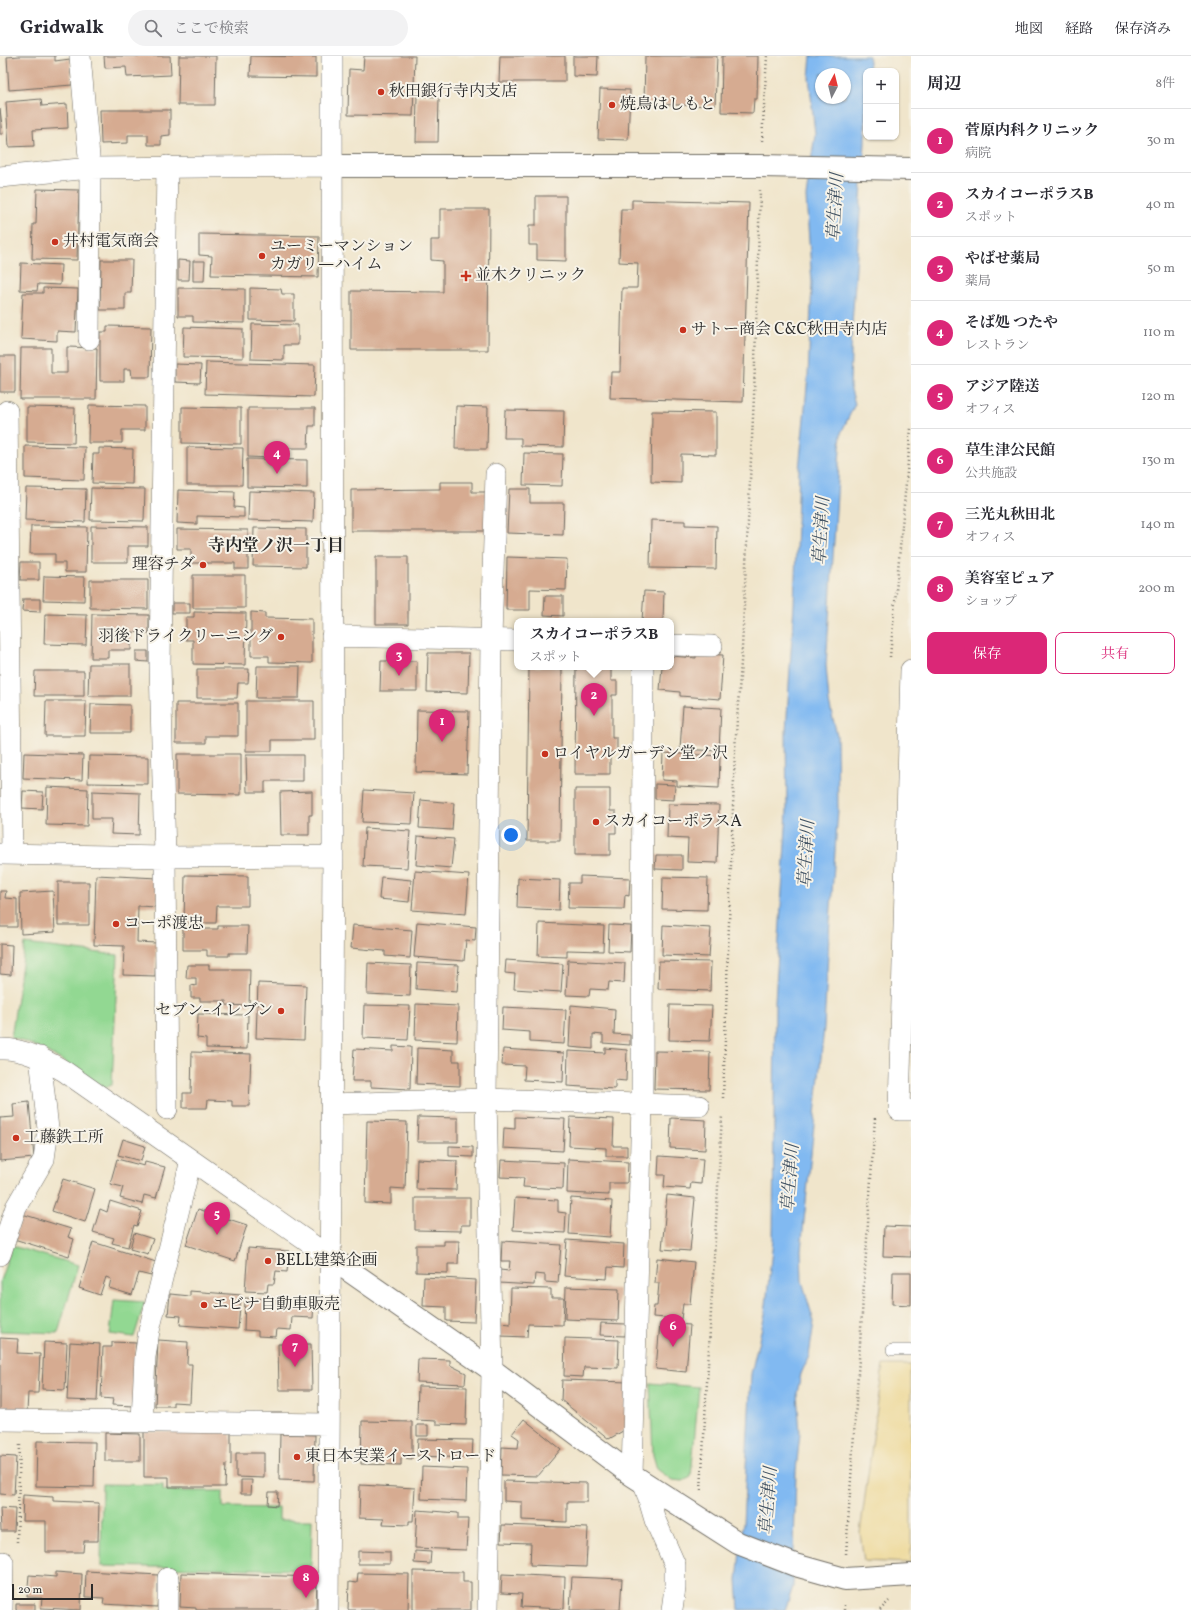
<!DOCTYPE html>
<html lang="ja">
<meta charset="utf-8">
<style>
:root{--surface:#fff;--page:#f2f2f3;--text:#2b2b33;--muted:#7c7c81;--line:#e1e1e2;--accent:#db2777}
body{margin:0;font-family:Vollkorn,"Noto Serif JP",serif;background:var(--page);color:var(--text)}
.controls{position:absolute;right:12px;top:12px;display:grid;overflow:hidden;border-radius:8px;box-shadow:0 1px 3px #0004}
.controls button{width:36px;height:36px;display:grid;place-items:center;padding:0;border:0;border-bottom:1px solid var(--line);background:var(--surface);color:var(--text);font:20px sans-serif}
.compass{position:absolute;left:815px;top:12px;width:36px;height:36px;border-radius:50%;background:var(--surface);box-shadow:0 1px 3px #0004;rotate:7deg}
.scale{position:absolute;left:12px;bottom:10px;width:81px;box-sizing:border-box;padding-left:4px;border:2px solid #2b2b2b;border-top:0;font-size:11px;line-height:14px;white-space:nowrap;color:#2b2b2b;-webkit-text-stroke:3px #f7f3e8;paint-order:stroke}
.you{position:absolute;left:511px;top:779px;width:14px;height:14px;margin:-10px;border:3px solid #fff;border-radius:50%;background:#1a73e8;box-shadow:0 0 0 6px #1a73e833}
.badge{display:grid;place-items:center;width:26px;height:26px;border-radius:50%;background:var(--accent);color:#fff;font-size:13px;font-weight:700}
.pin{position:absolute;translate:-50% -33px;filter:drop-shadow(0 1px 2px #0008)}
.pin::after{content:'';position:absolute;top:21px;width:14px;height:12px;background:inherit;clip-path:polygon(0 0,100% 0,50% 100%)}
.popup{position:absolute;left:514px;top:562px;width:160px;height:52px;box-sizing:border-box;display:grid;place-content:center;border-radius:8px;background:var(--surface);filter:drop-shadow(0 1px 3px #0005);font-size:13px;white-space:nowrap;color:var(--muted)}
.popup b{font-size:15px;color:var(--text)}
.popup::after{content:'';position:absolute;left:50%;top:100%;margin-left:-8px;border:8px solid transparent;border-top-color:var(--surface)}
.list{margin:0;padding:0;list-style:none}
h2{display:flex;justify-content:space-between;align-items:center;height:52px;margin:0;padding:0 16px;font-size:17px}
h2 small{font-size:13px;font-weight:400;color:var(--muted)}
.list li{display:grid;grid-template-columns:26px 1fr auto;gap:12px;align-items:center;box-sizing:border-box;height:64px;padding:0 16px;border-top:1px solid var(--line)}
.list b{display:block;font-size:15px;white-space:nowrap}
.list p{margin:0;font-size:13px;white-space:nowrap;color:var(--muted)}
.list em{font-size:13px;font-style:normal;color:var(--muted)}
.actions{display:flex;gap:8px;padding:12px 16px}
.actions a{flex:1;padding:9px 0;border:1px solid var(--accent);border-radius:8px;text-align:center;font-size:14px;color:var(--accent)}
.actions .main{background:var(--accent);color:#fff}
.icon{flex:none;width:22px;height:22px;fill:none;stroke:currentColor;stroke-width:2;stroke-linecap:round;stroke-linejoin:round}
.map{position:relative;flex:none;width:911px;height:1554px;overflow:hidden}
header{display:flex;align-items:center;gap:24px;box-sizing:border-box;height:56px;padding:0 20px;background:var(--surface);border-bottom:1px solid var(--line)}
header strong{font-size:19px}
nav{display:flex;gap:22px;margin-inline-start:auto;font-size:14px}
.search{width:280px;height:36px;background:var(--page);display:flex;align-items:center;gap:10px;box-sizing:border-box;padding:0 14px;border-radius:22px;color:var(--muted);font-size:15px}
main{display:flex}
aside{flex:1;background:var(--surface)}
.map>svg:first-child{display:block}
</style>
<header>
<strong>Gridwalk</strong>
<div class="search"><svg class="icon" aria-label="search" viewBox="0 0 24 24"><circle cx="10" cy="10" r="6"/><path d="M15 15l6 6"/></svg>ここで検索</div>
<nav><a>地図</a><a>経路</a><a>保存済み</a></nav>
</header>
<main>
<div class="map">
<svg width="911" height="1554" viewBox="0 0 911 1554">
<rect width="100%" height="100%" fill="#f7f3e8"/>
<filter id="ink" filterUnits="userSpaceOnUse"><feTurbulence type="fractalNoise" baseFrequency=".025" numOctaves="2"/><feDisplacementMap in="SourceGraphic" scale="8" xChannelSelector="R" yChannelSelector="G"/><feConvolveMatrix kernelMatrix="1 2 1 2 8 2 1 2 1" color-interpolation-filters="sRGB"/></filter>
<filter id="wash" filterUnits="userSpaceOnUse"><feTurbulence type="fractalNoise" baseFrequency=".012" numOctaves="4" result="noise"/><feDisplacementMap in="SourceGraphic" scale="16" xChannelSelector="R" yChannelSelector="G"/><feGaussianBlur stdDeviation="0.9" result="paint"/><feColorMatrix in="noise" values="0 0 0 0 0 0 0 0 0 0 0 0 0 0 0 0 0 1.4 0 .05"/><feComposite in="paint" operator="in"/></filter>
<g filter="url(#wash)">
<rect width="100%" height="100%" fill="#f0e5cb"/>
<path fill="#92d892" stroke="#5e825e" d="M25 888 118 899 112 1029 102 1033C73 1012 46 990 11 982Z
M12 1190 78 1209 58 1277 0 1275V1225Z
M114 1244 145 1246 134 1281 110 1278Z
M650 1327 699 1331 691 1421 683 1425 672 1424 657 1413 653 1399Z
M102 1428 163 1429V1435H223V1451L279 1452V1464H312L311 1514 101 1510Z"/>
<path fill="#eeda9e" stroke="#8c8264" d="M883 1309H911V1507L864 1505 860 1477Z"/>
<path fill="#81b9f1" stroke="#56728e" fill-rule="evenodd" d="M811 0H869V15H866L865 87 852 268 850 330 855 348 841 377 826 609 829 646 837 679 838 754 829 879 824 972 801 1194 802 1225 814 1266 809 1300 801 1318 797 1337 800 1377 796 1415 793 1531 785 1554H739L737 1524 743 1467 751 1318 765 1258 773 1184 775 945 787 756 786 676 794 548 799 414 808 320 812 227 806 141 815 78 809 21ZM821 18H845V42H821Z"/>
<g id="blocks">
<path fill="#d6ab91" d="M19 0H55V5L70 3 72 29 9 34 7 1Z
M104 0H170L171 19 127 21 126 11 105 12Z
M179 0H216L215 49H178Z
M251 0 316 1V21L250 20Z
M364 0H415L413 60 348 59 349 13 363 14Z
M500 0H565V26H499Z
M573 0H598L597 21 573 20Z
M645 0H717L715 50 644 48Z
M722 0H758L757 43H754L753 57 721 56Z
M600 33 630 34 628 84 598 83Z
M417 40 439 41 438 86H416Z
M41 43 42 50 67 48 68 72 33 74 34 90 9 91 6 46Z
M0 53 3 78H0Z
M100 54H170V79L161 80V89H148V79H128V87L101 88Z
M37 133 79 134 77 204 32 203 33 168H36Z
M536 140H566V205L537 204V189H529V169H536Z
M632 144 749 147 743 346 610 342 611 316H620L622 232H637L638 207 619 206 621 153H632Z
M440 153H489L488 294H351V235L443 236V205L431 204V184H440Z
M199 178 319 180 318 221 211 219 212 200 199 199Z
M101 204H132L131 237H125V254H100Z
M178 204 190 205 189 224H178Z
M193 205H205L204 225H193Z
M21 207 61 209 60 229 38 228 37 235 20 234Z
M43 232 78 233 76 276 57 275V285L21 283 23 237H43Z
M178 232 245 233V267L193 266V260H178Z
M250 232 281 233 282 238H294V265L250 264Z
M252 268 298 269V289H284V304L251 303Z
M107 270 151 271 150 321H132L131 313H124V325H100V276H107Z
M184 271 243 273V302L183 301Z
M67 291 97 292 96 343H20L21 292H51V317H67Z
M0 300H15V336H0Z
M206 306 315 309 314 341 205 338Z
M175 308 201 309 200 327 175 326Z
M89 349 145 350V374H122V387H88Z
M456 350 488 351 487 393H455Z
M27 351 75 352 74 387 27 386Z
M182 351 241 352V388L182 387Z
M248 352H315V370H309L308 392H274V402L248 401Z
M505 354 564 355 563 391 521 390V382H504Z
M652 355 716 356V399L681 398V427L651 426Z
M25 390 85 391 84 424 25 422Z
M187 391 243 392 242 429H187Z
M99 392 133 393 132 428 92 427 93 398H99Z
M524 397 563 398 562 430 523 429Z
M247 403 307 404V432L247 431Z
M440 426H472V436H486V475H351V434L440 433Z
M26 432 86 433 85 466 25 464Z
M91 432 145 433 144 465 90 464Z
M509 433H530V447H564L563 479 507 477Z
M178 434 235 436 234 451 244 452V461L197 460V468L177 467Z
M249 435 314 437 313 466 248 464Z
M651 464 685 465V469L717 470 716 513 650 512Z
M31 470 87 471 86 516H65V507H55V498H30Z
M91 470 148 471V490H128V506H91Z
M254 472 306 473V511L253 510Z
M177 473 248 474V513H235V507H191V493H177Z
M376 501H408V568H376Z
M507 501 567 503 566 534 530 533V554H506Z
M21 506H39V524H20Z
M193 519H245V552H193Z
M44 520 85 521 84 545 43 544Z
M90 524H148V553L90 552Z
M644 535 664 536 663 565H642Z
M545 540H563V560L544 559Z
M23 543H40V556L22 555Z
M172 547H190V557H172Z
M194 556 246 557 245 609 193 608V584H186V561H194Z
M251 556 265 557V562L312 563V607L269 606V600H251Z
M45 558 87 559 86 589 44 588Z
M92 558 149 559V577L131 576V594H108V602H91Z
M136 595H148V606L136 605Z
M428 597H469L468 637 427 636Z
M696 598 723 599 720 643 680 640V636L660 634 662 611H671V600L696 602Z
M381 605H417V635H380Z
M89 608H130V640H88Z
M257 610H300L299 642H256Z
M529 611H562L560 785H527Z
M576 611H611V625H617V639H612V682H617V696H610V718H575Z
M197 613H249L248 627H238L237 642H197Z
M35 615H84V640H34Z
M46 645H86L85 680H45Z
M246 645H314V684H272V695H246Z
M176 647H238V680H206V687H176Z
M91 648 130 649V677H90Z
M683 650 721 652 719 695 680 693Z
M417 654 469 655 467 718 416 716Z
M24 697 83 699 82 724 23 722Z
M663 697 720 700 719 732 677 730V725L662 724Z
M177 698H241V739L177 738Z
M246 699H303V725H265V736H247Z
M89 700 148 701V728L88 727Z
M655 728 675 729 674 744 655 743Z
M47 731 88 733 87 770 46 769Z
M575 733H610V755H616V777H610V799H575Z
M364 734 414 737 412 768 362 766Z
M23 735 43 736 42 753 22 752Z
M92 735 140 737 139 779 111 778 112 763H92Z
M312 735V759H309V779H281L280 736Z
M421 744 454 747 452 774 419 772Z
M668 748 719 749 717 807 687 806 688 783 667 782Z
M365 772 410 775 407 812 363 810Z
M418 780 454 783 451 812 416 809Z
M656 799H682V814L655 813Z
M415 815 469 819 466 858 412 854Z
M96 819 158 822 157 851 138 850 137 886 156 887 155 920 123 919 124 890 94 889Z
M185 819 248 820V850H217L216 867H184Z
M580 820 630 822 629 840 625 839 624 853 568 852 569 827H580Z
M381 821 411 824 409 846 379 843Z
M663 821 708 822 707 854 662 853Z
M518 822 560 824 559 854 517 852Z
M58 826H89V869H58Z
M0 835H6L5 842 17 843V871H0Z
M53 835 55 876 21 878 20 837Z
M417 866 476 871 475 885 466 884 464 905 414 901Z
M539 867 604 870 603 895 567 894V901L538 900Z
M353 869 412 874 410 902 385 900V895L351 892Z
M609 869 631 870 630 896 608 895Z
M663 869 711 872 709 901 662 899Z
M218 870H248L247 897H229V900H207V894H183V873H218Z
M0 888 12 889 11 919 0 918Z
M506 904 563 908 561 936 514 933 515 918 505 917Z
M568 904 625 907 624 927 609 926 608 934 590 933 589 940 566 939Z
M659 905 711 906 710 935 658 933Z
M368 907 411 909 410 940 367 938Z
M417 907 459 909 457 936 416 933Z
M187 909H209V913H250L249 950 226 949V945H200V942H191V929L196 930V922H186Z
M258 927 306 929 304 984 256 982Z
M416 948 458 950 457 986 415 984Z
M364 949 410 950 408 984 363 982Z
M571 949 615 953 614 978 630 979V989L603 987V979L593 978V993L569 991Z
M670 949 712 950 710 985 669 984Z
M503 951 566 954 564 988 530 986V976L502 974Z
M198 958 248 959 247 993 206 992V983L197 982Z
M393 990 411 991 410 1033 371 1031V1025H352L354 993 393 995Z
M417 992 453 994V1005H460V1030L416 1028Z
M605 992 627 994 626 1025 615 1024V1033L567 1030 568 995 605 997Z
M503 993 564 997 563 1026 524 1024 525 1010 502 1009Z
M655 995 710 996 709 1034 654 1033Z
M192 996 251 998 249 1050H232V1045L208 1044 207 1052H183V1037H191Z
M29 1046 34 1102 0 1105V1062L14 1061 13 1048Z
M418 1061 458 1062V1086H417Z
M515 1061 565 1063 563 1095 503 1092 504 1072 515 1073Z
M570 1061 614 1063 613 1090H627V1100H606V1092L569 1090Z
M671 1062 706 1064 705 1094 670 1092Z
M367 1065 407 1066 405 1133 391 1132V1148L365 1147Z
M123 1083 145 1090 141 1105 118 1099Z
M449 1090 473 1091V1101L449 1100Z
M659 1100 703 1103 701 1128 691 1127 690 1133 664 1131 665 1119H658Z
M117 1103 144 1110 145 1106 165 1111 156 1142 144 1139 142 1148 120 1142 123 1131 110 1128Z
M417 1103 457 1105 456 1134 416 1133Z
M568 1103 628 1106 627 1127H609V1139L567 1137Z
M501 1104 564 1107 563 1133 523 1131 524 1122 500 1121Z
M63 1123 95 1133 85 1166 52 1155Z
M667 1139 695 1142 690 1195 662 1193Z
M415 1142H470V1169H461V1175L415 1174Z
M515 1142 558 1144V1156L566 1157 565 1177 513 1174Z
M571 1142 612 1145 610 1181 569 1178Z
M110 1145 142 1155 137 1170 134 1169 128 1191 112 1187 114 1182 93 1176 100 1153 107 1156Z
M198 1153 247 1169 235 1205 186 1189Z
M22 1158 71 1173 68 1181 74 1183 69 1200 14 1183Z
M884 1170 911 1171V1201L883 1200Z
M134 1177 153 1183 148 1198 130 1193Z
M567 1184 624 1188 623 1212 608 1211 607 1223 564 1220Z
M444 1185H459L458 1208H448V1217L416 1216V1189H444Z
M502 1185 561 1189 558 1227 545 1226V1219L535 1218 534 1229 499 1227 500 1214 509 1215 510 1205H501Z
M93 1186 156 1206 151 1220 139 1217 132 1239 109 1232 111 1223 106 1221 100 1239 79 1232Z
M248 1192 289 1195 287 1216 276 1215 274 1228H268L267 1236 245 1235Z
M657 1202 694 1206 690 1248H683L681 1263 653 1261 654 1250H657L659 1227H655Z
M893 1216H911V1249L892 1248Z
M424 1221 476 1224 474 1266 446 1265V1251L423 1250Z
M566 1231 619 1233 618 1265 565 1263Z
M511 1232 551 1233V1242H564L563 1269 528 1268 527 1281 500 1280V1267L510 1268Z
M190 1235 241 1239 238 1273 180 1269 181 1260 168 1259 170 1238 190 1240Z
M245 1242 314 1245 313 1262 292 1261 291 1274 277 1273 276 1281 258 1280V1275L244 1274Z
M601 1267 626 1268 625 1280 600 1279Z
M660 1267 690 1269 686 1316 656 1313Z
M0 1282 18 1283 17 1297 40 1298 38 1337H28L27 1356 0 1354Z
M565 1282 619 1284 618 1312 584 1311 583 1321 564 1320Z
M158 1284 188 1286 187 1308H192L190 1347 173 1346V1350H155Z
M44 1286 67 1287 65 1334 42 1333Z
M70 1286 100 1288 97 1345 67 1344Z
M112 1286 136 1287 134 1350 112 1349 113 1343 101 1342 103 1291H112Z
M278 1288H311L312 1334H279Z
M418 1303 450 1304V1309L466 1317 465 1328 417 1326Z
M562 1324 629 1326 628 1372 609 1383 561 1344Z
M418 1330 467 1331 466 1369 436 1368V1365L417 1364Z
M524 1363 561 1393 538 1420 501 1419 502 1391 518 1392 519 1383 512 1378Z
M362 1365 412 1366V1403L401 1402V1409L361 1408Z
M417 1369H428V1380H417Z
M144 1376H231V1409L226 1408 225 1431H169V1421H144Z
M105 1377 140 1378V1405H105Z
M280 1378 315 1379 314 1425 279 1424Z
M418 1383 473 1384 472 1402 417 1400Z
M37 1385 95 1386 94 1431 36 1430Z
M236 1397H264V1422L236 1421Z
M0 1400 16 1401 14 1439 0 1438Z
M422 1411 467 1413 466 1445 421 1443Z
M241 1424H252L251 1438H241Z
M504 1425 587 1427V1446H567V1466L522 1464V1446L504 1445Z
M360 1429 415 1432 413 1465H409V1469L383 1468 384 1463 359 1462Z
M269 1436H278L277 1450 268 1449Z
M23 1439 53 1441V1445L99 1447 98 1485H84L83 1496H46V1465H22Z
M0 1452 15 1453 14 1475H1Z
M417 1454 458 1457V1463H468L466 1494 415 1492Z
M502 1469 588 1472 586 1511 530 1509 531 1487 501 1486Z
M358 1495 390 1496V1508H358Z
M415 1495 431 1496 430 1508 414 1507Z
M86 1515 159 1519 157 1551 103 1548 104 1542 85 1541Z
M413 1515 463 1516V1526H471V1554H413Z
M56 1516 82 1518 81 1554 41 1552 42 1542 27 1541 29 1519 56 1521Z
M181 1517 317 1521 316 1554H196V1552L180 1551Z
M358 1517 409 1518 408 1554H348L349 1526 357 1527Z
M502 1518 565 1521 564 1553 521 1551 522 1538 501 1537Z
M572 1521 622 1523 620 1554H570Z
M16 1548H35V1554H16Z"/>
</g>
</g>
<g filter="url(#ink)">
<use href="#blocks" fill-opacity="0" stroke="#706c63" stroke-width="1"/>
<g fill="none" stroke-linecap="round" stroke-linejoin="round">
<g stroke="#706c63" stroke-width="12">
<path id="service" d="M892 1294H911"/>
</g>
<g stroke="#706c63" stroke-width="22">
<path id="minor" d="M80 0 90 112 89 283
M0 121 90 112 333 110
M7 355 12 798
M332 580 517 584
M671 589 712 590
M911 614 899 1054H911
M0 798 165 801 333 800
M0 993C23 992 45 1004 64 1015L331 1202
M331 1048 486 1043 699 1050
M167 1053 165 801 160 608 167 110
M0 1199 16 1151 44 1103 48 1073 40 1001
M0 1364 329 1368
M142 1365 145 1301 149 1275 191 1104
M632 1419 642 1048 643 611
M644 1427 655 1464 675 1509V1532L672 1554
M2 1554 3 1506
M168 1554V1522
M328 1554 333 800 332 0
M488 1554 492 1314 486 1043 491 583 496 418"/>
</g>
<g stroke="#706c63" stroke-width="24">
<path id="tertiary" d="M333 110H761L911 113
M331 1202 492 1314 632 1419 738 1487 795 1509 845 1523 911 1519"/>
</g>
<path stroke="#706c63" stroke-width="2.5" stroke-dasharray="1 3" stroke-linecap="butt" d="M762 85 767 0
M890 601 911 372
M723 1042 735 693 742 592 754 340 760 134
M701 1434 722 1059
M17 1486 20 1389
M846 1498 875 1062
M844 1554V1547
M880 1554 889 1545"/>
<use href="#service" stroke="#fff" stroke-width="11"/>
<use href="#minor" stroke="#fff" stroke-width="21"/>
<use href="#tertiary" stroke="#fff" stroke-width="22"/>
</g>
</g>
<g fill="#c8321e" stroke="#f7f3e8" stroke-width="1.5">
<circle cx="381" cy="36" r="4"/>
<circle cx="612" cy="49" r="4"/>
<circle cx="55" cy="186" r="4"/>
<circle cx="262" cy="200" r="4"/>
<path d="M464 214h4v4h4v4h-4v4h-4v-4h-4v-4h4z"/>
<circle cx="683" cy="274" r="4"/>
<circle cx="203" cy="509" r="4"/>
<circle cx="281" cy="581" r="4"/>
<circle cx="545" cy="698" r="4"/>
<circle cx="596" cy="766" r="4"/>
<circle cx="116" cy="868" r="4"/>
<circle cx="281" cy="955" r="4"/>
<circle cx="16" cy="1082" r="4"/>
<circle cx="268" cy="1205" r="4"/>
<circle cx="204" cy="1249" r="4"/>
<circle cx="297" cy="1401" r="4"/>
</g>
<g text-anchor="middle" dominant-baseline="central" stroke-width="4" stroke-linejoin="round" paint-order="stroke">
<g font-size="16" fill="#2b2b2b" stroke="#f7f3e8" text-anchor="start">
<text x="389" y="36">秋田銀行寺内支店</text>
<text x="620" y="49">焼鳥はしもと</text>
<text x="63" y="186">井村電気商会</text>
<text x="270" y="191">ユーミーマンション<tspan x="270" dy="18">カガリ―ハイム</tspan></text>
<text x="475" y="220">並木クリニック</text>
<text x="691" y="274">サトー商会 C&amp;C秋田寺内店</text>
<text x="195" y="509" text-anchor="end">理容チダ</text>
<text x="273" y="581" text-anchor="end">羽後ドライクリーニング</text>
<text x="553" y="698">ロイヤルガーデン堂ノ沢</text>
<text x="604" y="766">スカイコーポラスA</text>
<text x="124" y="868">コーポ渡忠</text>
<text x="273" y="955" text-anchor="end">セブン-イレブン</text>
<text x="24" y="1082">工藤鉄工所</text>
<text x="276" y="1205">BELL建築企画</text>
<text x="212" y="1249">エビナ自動車販売</text>
<text x="305" y="1401">東日本実業イーストロード</text>
</g>
<g font-size="17" font-style="italic" fill="#455666" stroke="#f7f3e8">
<text transform="translate(836 151) rotate(-87)">草生津川</text>
<text transform="translate(822 475) rotate(-87)">草生津川</text>
<text transform="translate(807 798) rotate(-87)">草生津川</text>
<text transform="translate(791 1122) rotate(-86)">草生津川</text>
<text transform="translate(769 1445) rotate(-86)">草生津川</text>
</g>
<g font-size="17" font-weight="bold" fill="#2b2b2b" stroke="#f7f3e8">
<text x="276" y="490">寺内堂ノ沢一丁目</text>
</g>
</g>
</svg>
<div class="controls">
<button>+</button>
<button>−</button>
</div>
<svg class="compass" viewBox="-18 -18 36 36"><path d="M0-13l5 13h-10z" fill="#e53935"/><path d="M0 13l5-13h-10z" fill="#7c7c81"/></svg>
<div class="scale">20 m</div>
<div class="you"></div>
<div class="pin badge" style="left:442px;top:686px">1</div>
<div class="pin badge" style="left:594px;top:660px">2</div>
<div class="popup"><b>スカイコーポラスB</b>スポット</div>
<div class="pin badge" style="left:399px;top:620px">3</div>
<div class="pin badge" style="left:277px;top:418px">4</div>
<div class="pin badge" style="left:217px;top:1179px">5</div>
<div class="pin badge" style="left:673px;top:1291px">6</div>
<div class="pin badge" style="left:295px;top:1311px">7</div>
<div class="pin badge" style="left:306px;top:1542px">8</div>
</div>
<aside>
<h2>周辺<small>8件</small></h2>
<ul class="list">
<li><span class="badge">1</span><div><b>菅原内科クリニック</b><p>病院</p></div><em>30 m</em></li>
<li><span class="badge">2</span><div><b>スカイコーポラスB</b><p>スポット</p></div><em>40 m</em></li>
<li><span class="badge">3</span><div><b>やばせ薬局</b><p>薬局</p></div><em>50 m</em></li>
<li><span class="badge">4</span><div><b>そば処 つたや</b><p>レストラン</p></div><em>110 m</em></li>
<li><span class="badge">5</span><div><b>アジア陸送</b><p>オフィス</p></div><em>120 m</em></li>
<li><span class="badge">6</span><div><b>草生津公民館</b><p>公共施設</p></div><em>130 m</em></li>
<li><span class="badge">7</span><div><b>三光丸秋田北</b><p>オフィス</p></div><em>140 m</em></li>
<li><span class="badge">8</span><div><b>美容室ピュア</b><p>ショップ</p></div><em>200 m</em></li>
</ul>
<div class="actions"><a class="main">保存</a><a>共有</a></div>
</aside>
</main>
